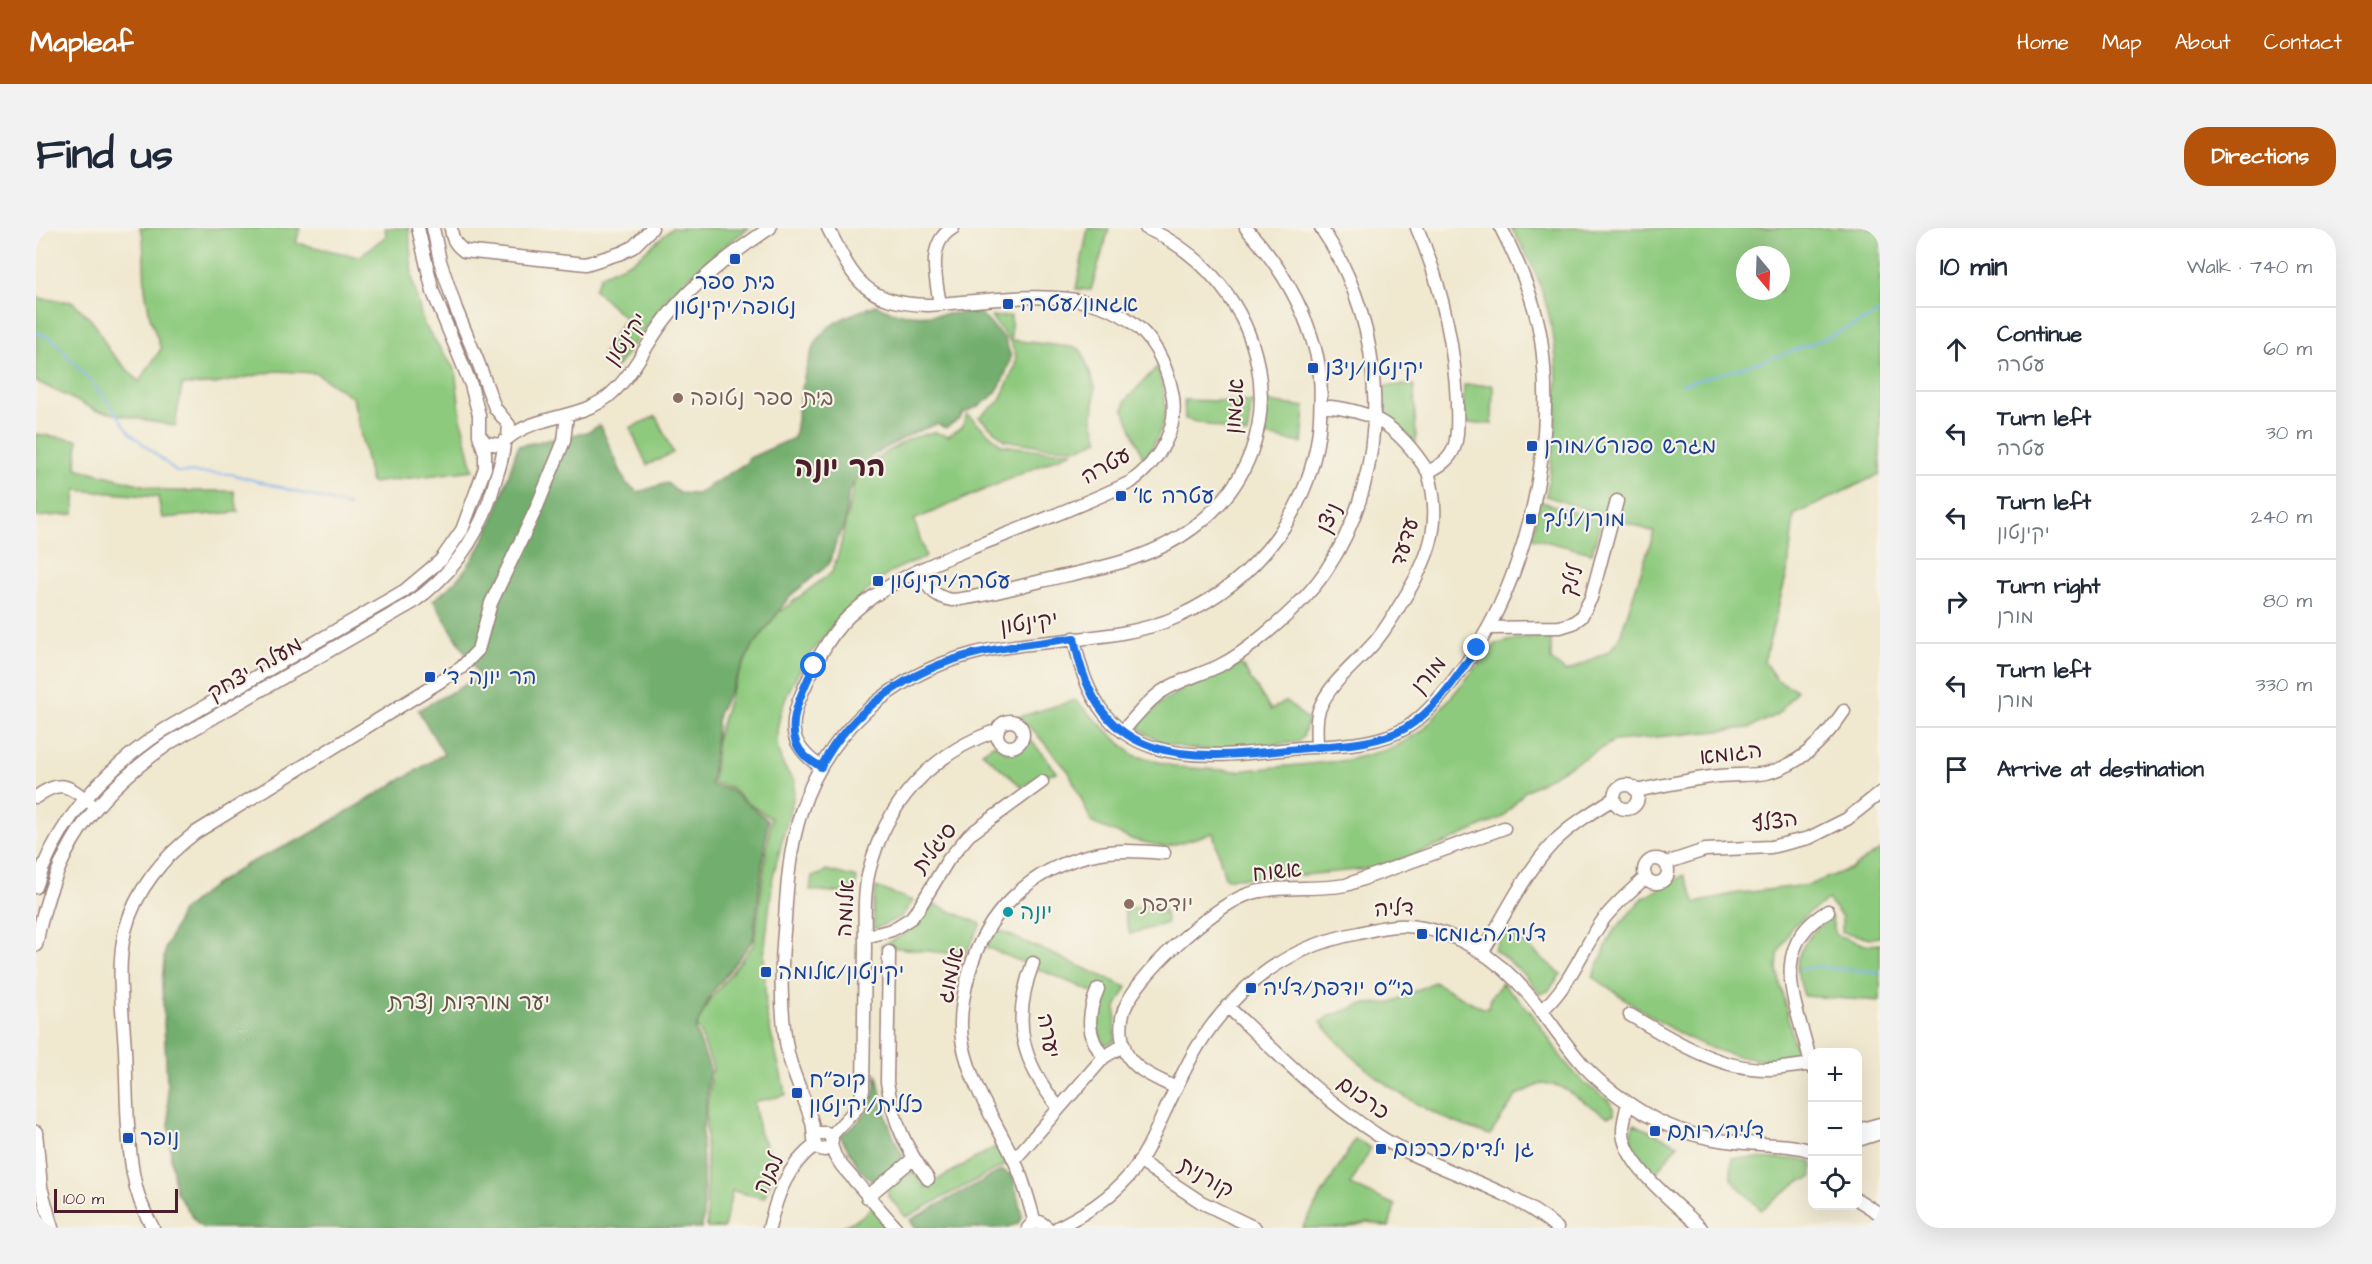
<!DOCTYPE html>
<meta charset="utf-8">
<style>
:root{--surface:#fff;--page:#f2f2f3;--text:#1f2937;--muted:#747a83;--line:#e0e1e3;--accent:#b45309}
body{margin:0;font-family:"Architects Daughter","Playpen Sans Hebrew",sans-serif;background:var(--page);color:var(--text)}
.controls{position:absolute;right:18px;bottom:18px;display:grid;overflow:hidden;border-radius:12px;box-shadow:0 6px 24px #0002}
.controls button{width:54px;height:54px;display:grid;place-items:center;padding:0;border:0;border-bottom:2px solid var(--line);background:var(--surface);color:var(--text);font:30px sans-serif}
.compass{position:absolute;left:1700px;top:18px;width:54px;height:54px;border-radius:50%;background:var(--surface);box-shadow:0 6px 24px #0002;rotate:161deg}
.scale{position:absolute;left:18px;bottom:15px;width:124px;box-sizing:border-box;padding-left:6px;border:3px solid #4a1f2b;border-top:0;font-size:16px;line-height:21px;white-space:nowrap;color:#4a1f2b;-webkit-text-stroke:4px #f7f3e8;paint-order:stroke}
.stop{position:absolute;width:18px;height:18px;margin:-14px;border:4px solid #1a73e8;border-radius:50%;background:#fff}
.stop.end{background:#1a73e8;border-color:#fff;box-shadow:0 2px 6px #0008}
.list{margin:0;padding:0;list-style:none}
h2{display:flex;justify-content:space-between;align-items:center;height:78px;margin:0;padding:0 24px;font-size:26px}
h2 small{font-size:20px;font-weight:400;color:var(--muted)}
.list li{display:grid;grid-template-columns:39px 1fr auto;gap:18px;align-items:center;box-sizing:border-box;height:84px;padding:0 24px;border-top:2px solid var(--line)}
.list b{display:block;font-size:22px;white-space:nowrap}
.list p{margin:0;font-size:20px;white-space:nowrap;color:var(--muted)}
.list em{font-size:20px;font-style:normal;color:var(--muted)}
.icon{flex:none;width:33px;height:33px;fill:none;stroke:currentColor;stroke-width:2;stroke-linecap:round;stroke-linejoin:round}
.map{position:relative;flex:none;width:1844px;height:1000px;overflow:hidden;border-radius:24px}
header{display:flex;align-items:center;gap:36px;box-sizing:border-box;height:84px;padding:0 30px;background:var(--accent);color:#fff}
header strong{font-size:28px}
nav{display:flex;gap:33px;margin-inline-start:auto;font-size:21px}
.intro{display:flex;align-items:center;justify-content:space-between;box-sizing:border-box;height:144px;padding:0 36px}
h1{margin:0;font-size:42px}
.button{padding:15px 27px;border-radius:24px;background:var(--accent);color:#fff;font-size:21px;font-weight:700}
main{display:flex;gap:36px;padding:0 36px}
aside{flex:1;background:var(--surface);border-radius:24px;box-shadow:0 6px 24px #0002}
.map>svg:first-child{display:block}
</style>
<header>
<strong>Mapleaf</strong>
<nav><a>Home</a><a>Map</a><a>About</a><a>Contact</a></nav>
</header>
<div class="intro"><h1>Find us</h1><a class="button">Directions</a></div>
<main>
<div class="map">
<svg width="1844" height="1000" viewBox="0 0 1844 1000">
<rect width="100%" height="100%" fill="#f7f3e8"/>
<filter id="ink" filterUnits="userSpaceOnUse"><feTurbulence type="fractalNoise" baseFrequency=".0167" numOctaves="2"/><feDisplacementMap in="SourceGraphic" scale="12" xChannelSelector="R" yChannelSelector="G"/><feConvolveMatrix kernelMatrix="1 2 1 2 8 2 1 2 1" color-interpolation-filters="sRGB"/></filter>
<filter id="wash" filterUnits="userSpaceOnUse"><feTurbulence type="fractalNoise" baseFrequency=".008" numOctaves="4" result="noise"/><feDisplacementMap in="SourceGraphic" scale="24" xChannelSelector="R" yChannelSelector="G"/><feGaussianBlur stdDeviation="1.35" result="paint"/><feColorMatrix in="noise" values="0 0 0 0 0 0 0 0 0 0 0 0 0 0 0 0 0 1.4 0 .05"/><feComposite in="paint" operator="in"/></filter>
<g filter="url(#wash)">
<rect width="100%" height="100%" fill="#f0e8cf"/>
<path fill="#8eca7e" stroke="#6c7454" stroke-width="1.5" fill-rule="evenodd" d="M104 0H264L260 15 323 29 350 8 349 0H373L376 49 387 95 419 142 425 190 437 242 335 255 317 170 280 145 240 143 179 156 146 157 139 198 59 182 0 153V70L37 74 59 96 73 122 103 154 125 121 114 89 109 61 107 8Z
M636 0H713L688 18 635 65 581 139 566 128 589 90 558 61 565 47 599 32Z
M1052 0 1073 1 1055 62 1040 61Z
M1475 0H1844V246L1758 287 1752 341 1728 434 1741 452 1761 462 1742 486 1713 500 1578 513 1489 563 1467 589 1407 616 1342 640 1246 649 1189 650 1177 605 1129 619 1098 612 1056 595 1033 544 997 502 982 489 1039 472 1097 527 1141 539 1201 543 1312 532 1357 520 1386 503 1460 416 1481 411 1515 408V432L1530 444 1574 423 1584 408 1618 304 1510 268C1527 172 1531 84 1475 0ZM1709 27H1745V63H1709Z
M975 88V112L1042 120 1046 124 1059 159 1057 191 1063 212 1043 220 1012 219 969 212 943 189 963 174 979 139 980 127 974 113 955 89Z
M1121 139C1134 182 1132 194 1108 232L1088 182 1089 173Z
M1378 157 1380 215 1346 185 1345 158Z
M1428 157H1457L1456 196 1427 195Z
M1148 172 1216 174 1211 207 1149 191Z
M1231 174 1269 179 1266 215 1224 207Z
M931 186 966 217 1012 223H1038L878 292 890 329C878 334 863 338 852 346 804 381 699 494 759 553L757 571 737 648 728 727 730 785 750 867 718 874 723 903 740 940 728 970 696 963 688 1000H671L670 886 677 840 663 802 660 799 673 773 718 716 735 590 709 573 694 559 677 555 681 510 695 463 715 421 742 385 796 344 803 324 820 248 830 236 873 211 897 204 912 208 926 199Z
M620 188 637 225 611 237 594 200Z
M0 206 42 212 40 240 130 263H198L202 284 126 290 122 269 40 262 38 286 0 289Z
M1503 273 1565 293 1556 325 1496 310Z
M1205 436 1235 482 1250 473 1272 492 1267 509 1262 514C1215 519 1144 534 1104 501L1102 496C1128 465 1168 452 1205 436Z
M994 511 1021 544 1004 548 986 559 946 524 959 516C973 531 983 527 994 511Z
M1844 622V709L1834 710 1806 704V689L1792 672 1773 685 1755 700 1742 726 1741 743 1762 832C1747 832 1731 833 1716 831 1656 822 1606 782 1557 749L1576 705 1607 670 1648 647 1660 675 1696 666 1773 657 1816 640Z
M790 642 821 650 819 666 774 662 776 648 783 647Z
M840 659 877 673 865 689 838 701 837 678Z
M1125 672 1131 695 1094 706 1088 683Z
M895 675 945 696 929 727 844 718C869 709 881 697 895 675Z
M1795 689 1800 707 1830 717 1844 716V773L1768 768C1766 759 1761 748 1761 739 1761 719 1780 699 1795 689Z
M1470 700 1525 746 1512 763 1504 766C1491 748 1477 735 1458 722Z
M960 701 1091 759 1080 779 1079 813 1069 817C1059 800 1059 786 1064 767L950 719Z
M1398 754 1446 780H1453L1455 769 1466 755 1494 783 1528 833 1547 854 1572 872 1578 880V886L1571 888 1523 858 1507 855 1481 867 1454 907C1386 886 1330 850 1285 794L1292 789 1327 776 1354 775Z
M1598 896 1642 916 1619 946C1606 932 1588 916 1598 896Z
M1319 911 1335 920 1314 957 1359 977 1353 999 1332 994 1310 1000H1266Z
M961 918 971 936 870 989 852 968V961L877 943 889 959Z
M1696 930 1765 931 1776 934V950L1764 953 1725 982 1695 951Z
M836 979 854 1000H804L824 990Z"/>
<path fill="#72ae6d" stroke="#5e664c" stroke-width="1.5" d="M840 77C870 94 909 86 942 83L969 111 975 129C965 162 959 173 927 185L924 190 910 200 901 196 877 205 835 228 813 263 808 298 801 312 793 336 753 369 715 421 682 486 675 557 693 561 732 592 717 712 675 766 659 801 674 841 666 907 668 977 666 1000H167L161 995 140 964 135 932 126 756 129 721 146 683 174 660 209 637 269 609 408 526 382 482 444 449 397 372C449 337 463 274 482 218L551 204 564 197 590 255 602 264 631 255 643 265 661 266 710 235 713 230 758 210C764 179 766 130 786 106 798 91 823 84 840 77Z
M841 846C847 879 852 902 869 931L843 951 836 953 825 943 804 908C833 886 835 883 841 846Z
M966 942 977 948 986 988 982 996 967 1000H879L874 992Z"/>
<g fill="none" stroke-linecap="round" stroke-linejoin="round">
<path stroke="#83b4ef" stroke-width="2" d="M0 104 17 111 70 171 94 205 141 244 195 246 313 278
M1645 156C1713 139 1782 118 1844 84
M1765 741 1781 739 1844 744"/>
</g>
</g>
<g filter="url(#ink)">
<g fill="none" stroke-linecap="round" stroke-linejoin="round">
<g stroke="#9d847d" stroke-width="15">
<path id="minor" d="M382 0 397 64 435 157 443 187V207L450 215 464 217 472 210 473 197 459 180 442 134 420 81 404 33 397 0
M415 0C416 11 419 16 428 23L550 36 585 25 597 19 616 0
M904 76C900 52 890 15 917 0
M1285 178C1339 182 1363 199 1392 244
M472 210C503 185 547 192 576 165 599 144 611 114 630 90 658 54 696 25 734 0
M883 342C891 358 897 369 916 372 946 369 976 360 1005 353 1057 341 1114 333 1158 299 1271 214 1231 53 1110 0
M1452 400 1524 399 1537 395 1545 389 1555 370 1581 273
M1038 410C1062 544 1155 532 1263 520 1298 517 1339 518 1370 500 1389 488 1403 470 1417 453 1489 363 1521 225 1505 111 1499 72 1483 35 1465 0
M961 506a13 13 0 1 1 26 0a13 13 0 1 1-26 0Z
M1087 503C1099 489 1110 475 1125 464 1143 452 1164 447 1183 438 1199 430 1215 418 1228 407 1251 388 1275 366 1291 341 1357 241 1353 98 1285 0
M1281 519C1281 507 1279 494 1283 482 1293 455 1320 436 1338 415 1348 404 1356 390 1364 377 1392 333 1408 297 1392 244 1403 238 1413 233 1418 220 1423 206 1421 189 1421 174 1418 114 1405 55 1381 0
M785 539C755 519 751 499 766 465 778 438 791 409 813 388 848 355 891 338 935 320 989 299 1043 279 1095 254 1123 233 1144 200 1136 164 1110 40 984 71 892 77 828 75 818 52 792 0
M1578 569a12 12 0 1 1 24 0a12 12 0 1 1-24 0Z
M1600 563C1628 557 1655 551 1683 548 1698 546 1714 548 1730 545 1764 538 1789 511 1808 483
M0 569C23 552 31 556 53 574
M1608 643a12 12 0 1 1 24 0a12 12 0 1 1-24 0Z
M1630 635 1669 622 1735 619 1773 610 1811 591 1844 565
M0 659C21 591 70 541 128 502L368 363 405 332 426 302 449 240V225L443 207
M829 709 856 702 875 690 883 680 912 632 933 607 1006 554
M0 717C18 623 56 568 135 514L376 375C420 344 447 303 460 250 464 238 468 226 468 214
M853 724 851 854C857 892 870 921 892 951
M1446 725C1468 689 1488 646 1517 615 1535 597 1556 584 1577 571
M997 735C975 793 985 833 1023 880
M1062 761C1051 786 1050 808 1068 829
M1191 778C1240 824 1287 872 1343 908 1399 944 1470 956 1521 1000
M1505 783C1534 758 1545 723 1567 692 1579 676 1595 663 1610 649
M1594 787C1636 811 1680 841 1730 841 1745 841 1761 838 1776 836
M1776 840C1764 782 1727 721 1792 683
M1140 860C1124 852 1105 845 1094 831 1085 819 1083 796 1088 782 1102 746 1174 681 1210 667 1239 656 1278 663 1310 657L1468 600
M1592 875C1590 884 1587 893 1587 903 1587 937 1642 977 1665 1000
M1822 902 1844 896
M0 904 5 959 16 1000
M795 908 821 880 827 862C828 814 828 767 829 720 829 695 827 668 833 643 850 575 895 525 962 502
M779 909 783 905H791L796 911 795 917 789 922C784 921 781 922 779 916 777 909 778 899 775 891 768 868 757 848 752 825 743 780 745 736 749 691 751 655 754 619 765 584 790 505 856 447 936 426 1000 409 1083 416 1143 388 1222 352 1278 279 1284 191 1285 167 1286 144 1279 121 1267 76 1241 34 1210 0
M1822 912 1844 905
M795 917 799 928 806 938 860 1000
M978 932 1068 829 1088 817
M1103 933 1165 974 1219 1000
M831 969 877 931
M1822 972 1844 986
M0 995 2 1000
M999 995C993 974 988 953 979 934 959 891 938 865 927 817 922 795 927 767 933 745 949 685 995 641 1055 627 1079 621 1103 623 1128 625
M117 1000C107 983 100 964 97 945 90 904 91 862 89 822 87 784 80 740 89 703 99 663 127 629 159 605L400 456 425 440 442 422 455 375 500 281 528 213 531 187
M733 1000C741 967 751 938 779 917
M992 1000 997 995 1004 994 1012 1000
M1021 1000C1048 986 1072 972 1092 949 1108 931 1118 907 1128 885 1150 839 1163 807 1200 770 1234 734 1275 714 1323 705 1339 701 1355 697 1371 698 1418 701 1462 730 1492 766 1512 789 1528 816 1549 839 1567 858 1588 873 1611 887 1637 902 1669 911 1699 914 1724 917 1752 915 1776 923"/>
</g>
<use href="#minor" stroke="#fff" stroke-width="12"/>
</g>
</g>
<g fill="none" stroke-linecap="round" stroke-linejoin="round" filter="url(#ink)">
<path stroke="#1a73e8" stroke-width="8" d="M778 438C766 464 744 504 769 528 774 532 780 536 785 539 814 482 876 441 937 426 970 418 1005 415 1038 410 1062 543 1154 532 1261 521 1296 517 1337 518 1368 501 1399 483 1421 449 1441 420"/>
</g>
<g fill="#1a4fb4" stroke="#f7f3e8" stroke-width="2">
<rect x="693" y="25" width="12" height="12" rx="3"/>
<rect x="966" y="70" width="12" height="12" rx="3"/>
<rect x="1271" y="134" width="12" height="12" rx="3"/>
<rect x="1490" y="212" width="12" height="12" rx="3"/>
<rect x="1079" y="262" width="12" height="12" rx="3"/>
<rect x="1489" y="285" width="12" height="12" rx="3"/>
<rect x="836" y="347" width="12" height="12" rx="3"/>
<rect x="388" y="443" width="12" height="12" rx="3"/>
<rect x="1380" y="700" width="12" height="12" rx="3"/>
<rect x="724" y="738" width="12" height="12" rx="3"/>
<rect x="1209" y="754" width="12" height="12" rx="3"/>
<rect x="755" y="859" width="12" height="12" rx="3"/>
<rect x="1613" y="897" width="12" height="12" rx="3"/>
<rect x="86" y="904" width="12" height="12" rx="3"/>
<rect x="1339" y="915" width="12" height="12" rx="3"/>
</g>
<g fill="#8d6e63" stroke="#f7f3e8" stroke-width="2">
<circle cx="642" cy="170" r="6"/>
<circle cx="1093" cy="676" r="6"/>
</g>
<circle fill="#0f9aa8" stroke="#f7f3e8" stroke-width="2" cx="972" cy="684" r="6"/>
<g text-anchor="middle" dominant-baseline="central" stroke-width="4.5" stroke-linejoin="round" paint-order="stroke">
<g font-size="22" fill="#164399" stroke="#f7f3e8" text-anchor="start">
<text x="699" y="54" text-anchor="middle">בית ספר<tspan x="699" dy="25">נטופה/יקינטון</tspan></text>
<text x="984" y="76">אגמון/עטרה</text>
<text x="1289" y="140">יקינטון/ניצן</text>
<text x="1508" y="218">מגרש ספורט/מורן</text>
<text x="1097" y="268">עטרה א׳</text>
<text x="1507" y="291">מורן/לילך</text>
<text x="854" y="353">עטרה/יקינטון</text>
<text x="406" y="449">הר יונה ד׳</text>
<text x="1398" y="706">דליה/הגומא</text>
<text x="742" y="744">יקינטון/אלומה</text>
<text x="1227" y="760">בי״ס יודפת/דליה</text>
<text x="773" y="852">קופ״ח<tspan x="773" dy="25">כללית/יקינטון</tspan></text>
<text x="1631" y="903">דליה/רותם</text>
<text x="104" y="910">נופר</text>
<text x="1357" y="921">גן ילדים/כרכום</text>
</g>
<g font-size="22" fill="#4a1f2b" stroke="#f7f3e8">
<text transform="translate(590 111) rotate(-55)">יקינטון</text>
<text transform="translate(1199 178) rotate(-86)">אגמון</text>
<text transform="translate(1070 238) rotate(-29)">עטרה</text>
<text transform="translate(1293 290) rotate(-66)">ניצן</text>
<text transform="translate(1369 314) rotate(-73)">עדעד</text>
<text transform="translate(1536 353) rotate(-72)">לילך</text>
<text transform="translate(993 395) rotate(-8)">יקינטון</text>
<text transform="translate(219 441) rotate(-30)">מעלה יצחק</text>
<text transform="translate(1393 447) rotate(-50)">מורן</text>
<text transform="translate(1695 526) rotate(-7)">הגומא</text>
<text transform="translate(1739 594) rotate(-9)">הצלף</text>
<text transform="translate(899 620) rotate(-52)">סיגלית</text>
<text transform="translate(1241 644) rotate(-6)">אשוח</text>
<text transform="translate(810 680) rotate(-87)">אלומה</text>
<text transform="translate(1358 681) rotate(-2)">דליה</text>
<text transform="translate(915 747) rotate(-77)">אלמוג</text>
<text transform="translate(1012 808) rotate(80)">יערה</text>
<text transform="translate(1327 870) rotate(36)">כרכום</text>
<text transform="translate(733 946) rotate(-63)">לבנה</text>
<text transform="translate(1170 950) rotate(30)">קורנית</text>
</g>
<g font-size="22" fill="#785e54" stroke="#f7f3e8" text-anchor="start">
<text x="654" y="170">בית ספר נטופה</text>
<text x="1105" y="676">יודפת</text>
</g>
<g font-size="22" fill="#0d838f" stroke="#f7f3e8" text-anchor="start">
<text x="984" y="684">יונה</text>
</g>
<g font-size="22" fill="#5e5244" stroke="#f7f3e8">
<text x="433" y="774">יער מורדות נצרת</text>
</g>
<g font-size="28" font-weight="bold" fill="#4a1f2b" stroke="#f7f3e8">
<text x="804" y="239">הר יונה</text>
</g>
</g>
</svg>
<div class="controls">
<button>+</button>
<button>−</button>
<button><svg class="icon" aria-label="locate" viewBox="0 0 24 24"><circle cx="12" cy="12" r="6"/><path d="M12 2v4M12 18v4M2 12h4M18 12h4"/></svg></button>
</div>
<svg class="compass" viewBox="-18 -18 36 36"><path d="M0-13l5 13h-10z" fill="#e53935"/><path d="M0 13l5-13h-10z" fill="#747a83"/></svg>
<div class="scale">100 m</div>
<div class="stop" style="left:778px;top:438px"></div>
<div class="stop end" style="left:1441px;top:420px"></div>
</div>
<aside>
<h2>10 min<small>Walk · 740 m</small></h2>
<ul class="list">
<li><svg class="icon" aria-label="ahead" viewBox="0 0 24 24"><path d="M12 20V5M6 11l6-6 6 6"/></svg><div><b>Continue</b><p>עטרה</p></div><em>60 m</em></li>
<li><svg class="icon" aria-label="left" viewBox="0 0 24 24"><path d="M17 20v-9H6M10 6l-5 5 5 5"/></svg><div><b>Turn left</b><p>עטרה</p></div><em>30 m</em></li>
<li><svg class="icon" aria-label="left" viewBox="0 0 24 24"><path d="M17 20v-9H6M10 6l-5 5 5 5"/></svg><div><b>Turn left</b><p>יקינטון</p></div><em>240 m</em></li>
<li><svg class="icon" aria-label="right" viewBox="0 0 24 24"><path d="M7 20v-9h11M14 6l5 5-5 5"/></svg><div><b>Turn right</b><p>מורן</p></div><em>80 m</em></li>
<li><svg class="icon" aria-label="left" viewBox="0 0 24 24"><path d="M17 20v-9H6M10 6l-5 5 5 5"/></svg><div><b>Turn left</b><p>מורן</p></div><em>330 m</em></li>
<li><svg class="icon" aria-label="arrive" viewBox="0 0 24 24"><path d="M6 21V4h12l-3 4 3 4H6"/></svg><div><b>Arrive at destination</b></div></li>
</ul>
</aside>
</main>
